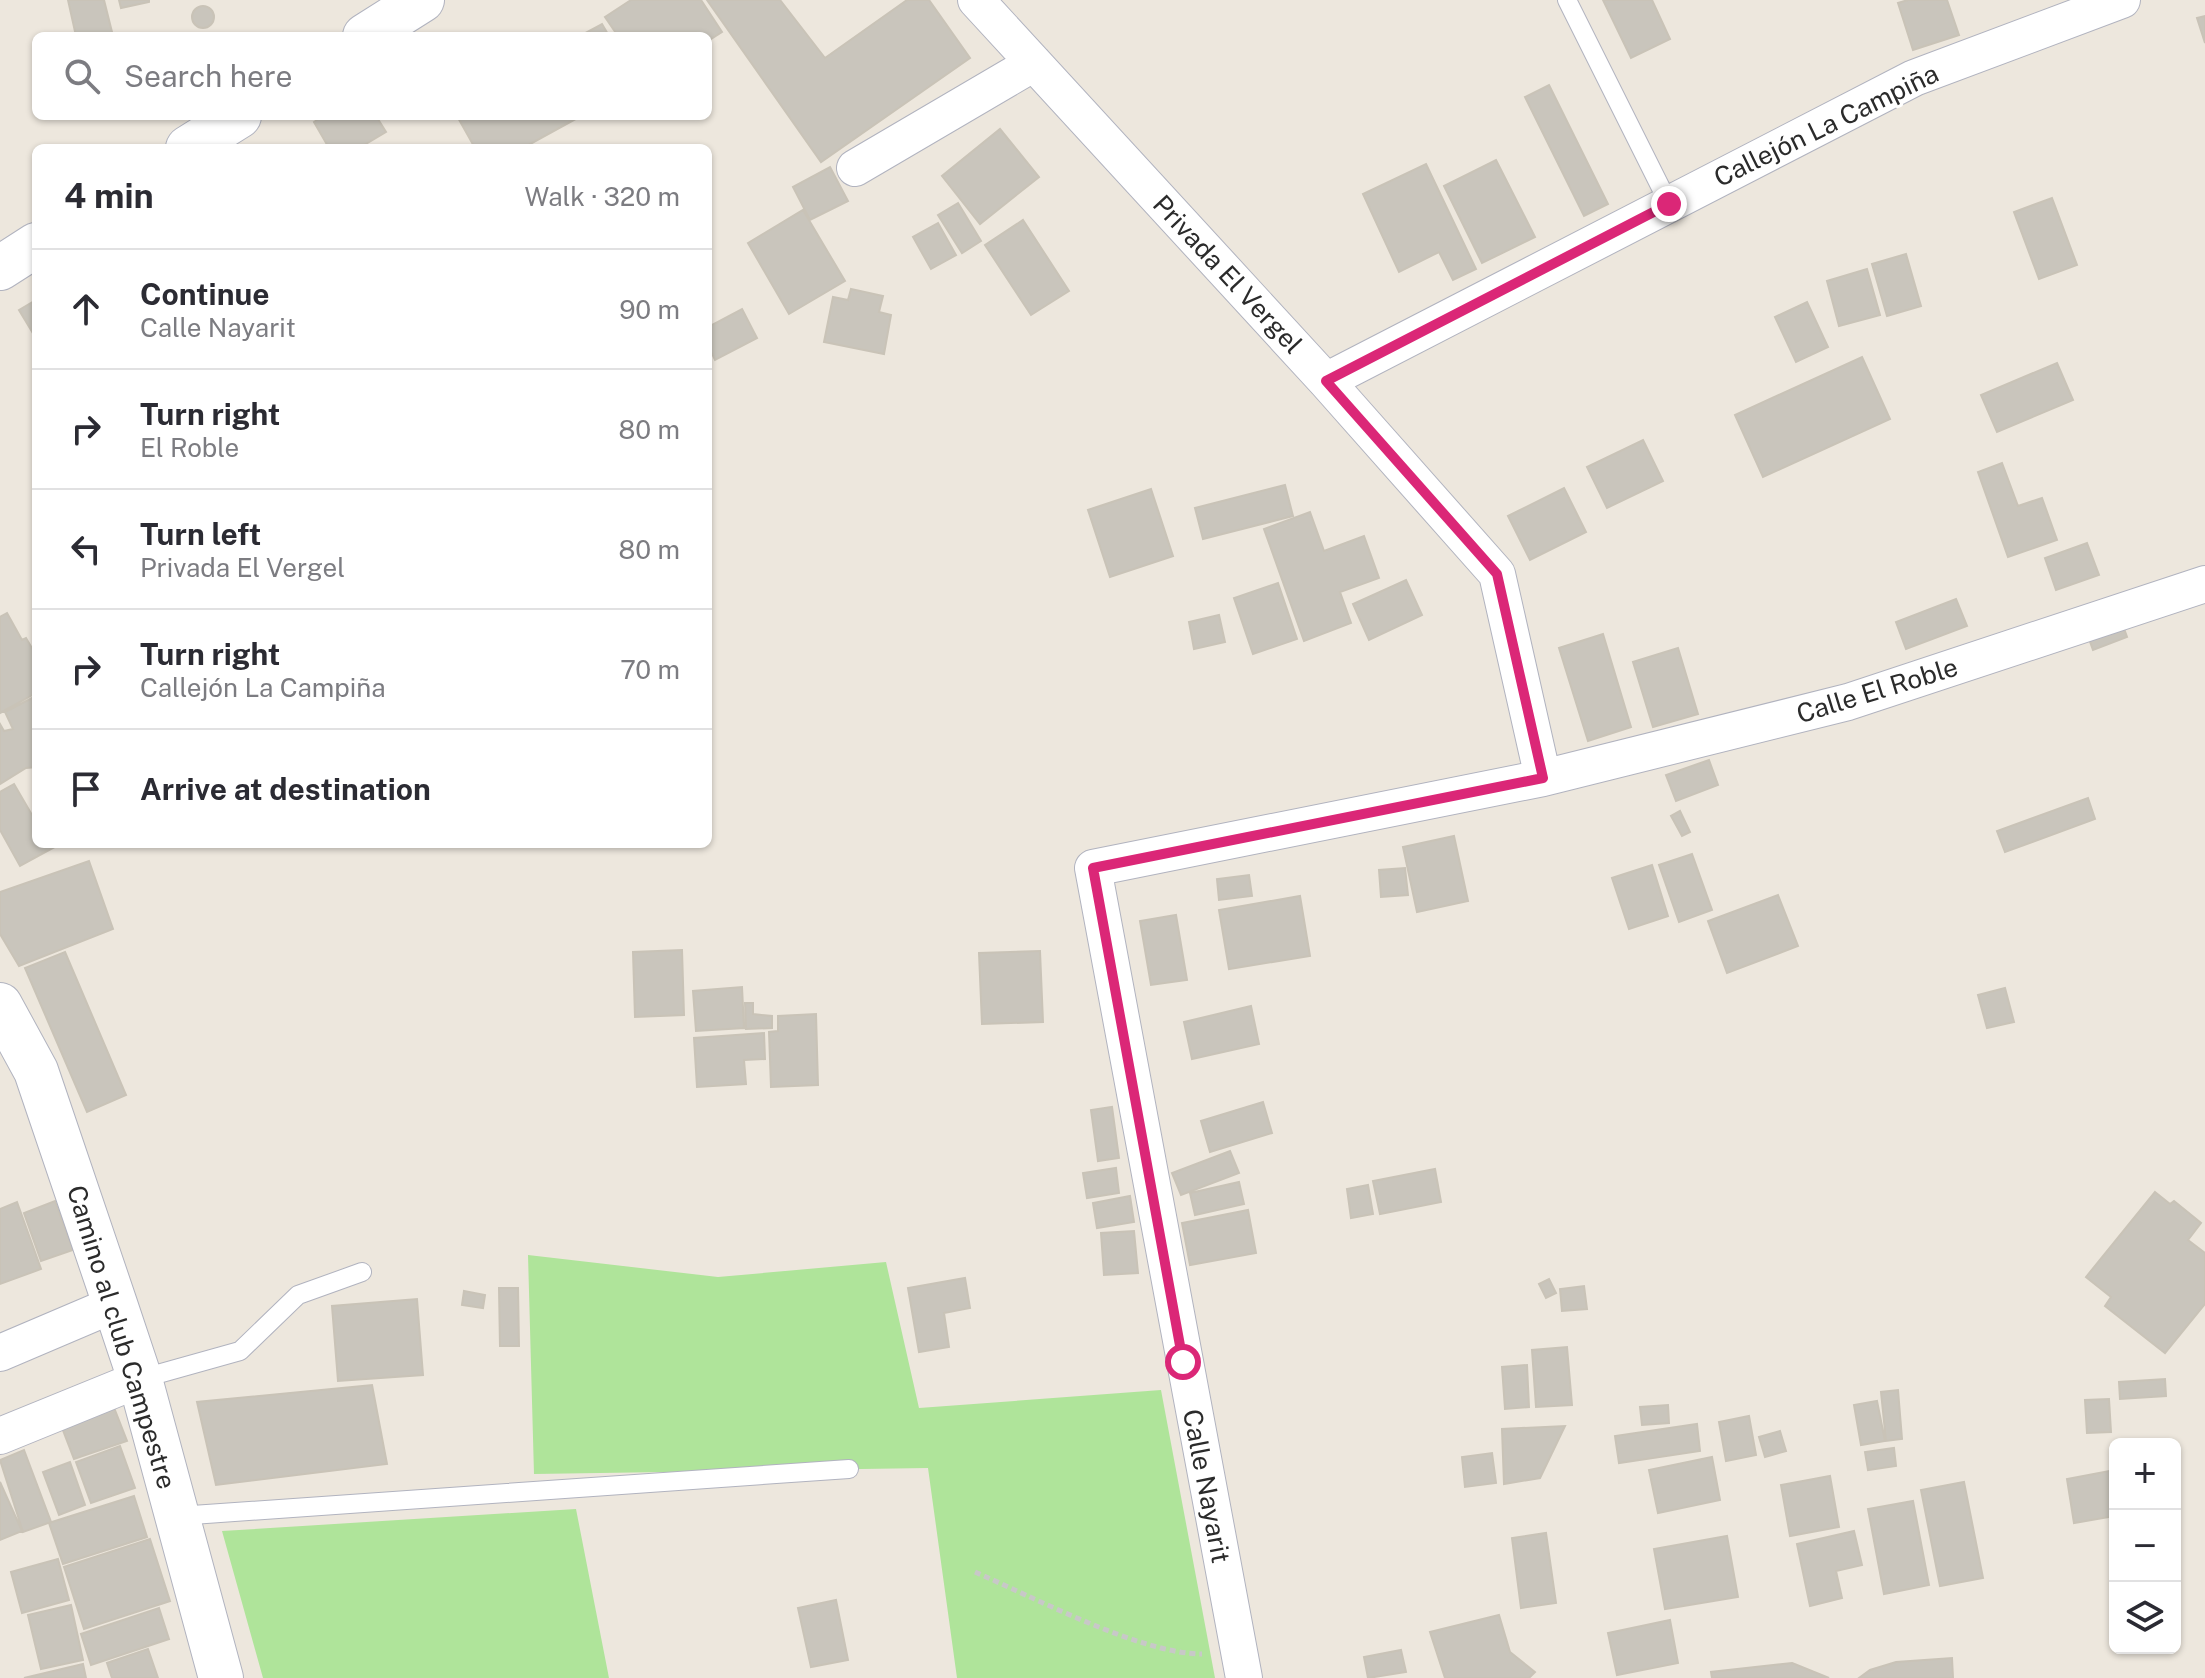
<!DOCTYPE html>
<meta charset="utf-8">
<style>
:root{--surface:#fff;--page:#f2f2f3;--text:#2b2b33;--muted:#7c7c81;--line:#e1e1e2}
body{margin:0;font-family:"Public Sans",sans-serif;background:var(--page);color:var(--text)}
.controls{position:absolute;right:24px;bottom:24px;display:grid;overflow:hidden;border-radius:12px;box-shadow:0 2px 6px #0004}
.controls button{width:72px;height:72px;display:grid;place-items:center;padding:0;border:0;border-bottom:2px solid var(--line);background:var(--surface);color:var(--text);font:40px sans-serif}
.stop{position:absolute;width:24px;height:24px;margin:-18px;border:6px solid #db2777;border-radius:50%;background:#fff}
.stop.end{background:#db2777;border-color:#fff;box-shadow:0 2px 8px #0008}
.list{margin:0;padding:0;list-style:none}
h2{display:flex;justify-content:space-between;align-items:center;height:104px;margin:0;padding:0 32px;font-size:34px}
h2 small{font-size:26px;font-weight:400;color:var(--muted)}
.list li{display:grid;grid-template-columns:52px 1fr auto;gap:24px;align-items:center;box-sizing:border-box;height:120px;padding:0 32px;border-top:2px solid var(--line)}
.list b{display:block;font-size:30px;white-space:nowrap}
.list p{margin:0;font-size:26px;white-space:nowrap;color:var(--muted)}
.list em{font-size:26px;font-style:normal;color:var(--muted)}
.icon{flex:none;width:44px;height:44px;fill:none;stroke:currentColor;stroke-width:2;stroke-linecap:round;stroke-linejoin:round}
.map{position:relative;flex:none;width:2205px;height:1678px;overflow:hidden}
.search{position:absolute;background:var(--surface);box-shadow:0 2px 6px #0004;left:32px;top:32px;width:680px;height:88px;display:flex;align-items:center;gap:20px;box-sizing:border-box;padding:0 28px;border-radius:12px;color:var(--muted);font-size:30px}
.panel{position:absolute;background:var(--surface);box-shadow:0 2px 6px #0004;left:32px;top:144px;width:680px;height:704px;border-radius:12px}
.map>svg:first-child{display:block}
</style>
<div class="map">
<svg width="2205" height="1678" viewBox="0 0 2205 1678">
<rect width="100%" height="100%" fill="#ede7dd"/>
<path fill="#afe49a" d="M528 1255 718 1277 886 1262 919 1408 1161 1390 1215 1678H957L928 1468 534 1474Z
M576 1509 609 1678H263L222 1531Z"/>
<path fill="#c9c5bc" stroke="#c9c3b7" stroke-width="2" d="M68 0H104L113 36H76Z
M119 0H149V2L121 8Z
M631 0H701L722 32 708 41V36H618L605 17Z
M707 0H780L825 58 907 0H929L970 58 821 162Z
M1603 0H1652L1670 39 1631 58Z
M1908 0H1947L1959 35 1913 50 1898 3Z
M192 17a11 11 0 1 1 22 0a11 11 0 1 1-22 0Z
M2205 16V43L2197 18Z
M602 24 609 36H580Z
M1549 85 1608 204 1584 216 1525 97Z
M323 116H376L386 132 359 148H329L314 122Z
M457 116H581L523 148H475Z
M1000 129 1039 177 980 224 942 176Z
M1496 160 1535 237 1482 263 1444 186Z
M1426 164 1476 269 1453 280 1439 252 1399 272 1363 194Z
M830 167 848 201 810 220 793 187Z
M2052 198 2077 265 2039 279 2014 212Z
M958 203 981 241 962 253 938 215Z
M803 210 845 281 789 314 748 243Z
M1023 220 1069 291 1031 315 985 245Z
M938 223 956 255 931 269 913 237Z
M1906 254 1921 306 1887 316 1872 264Z
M1867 269 1880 315 1839 326 1827 281Z
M851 289 883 296 879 312 891 315 884 354 824 342 833 297 848 300Z
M36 300V334L34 335 19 310Z
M1807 302 1828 347 1796 362 1775 317Z
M742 309 757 338 715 360 708 345V327Z
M1862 357 1890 419 1763 477 1735 415Z
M2057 363 2073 400 1997 432 1981 395Z
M1643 440 1663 481 1607 508 1587 467Z
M2002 463 2018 506 2042 498 2057 540 2008 557 1978 472Z
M1285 485 1293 516 1203 539 1195 508Z
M1564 488 1586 532 1530 560 1508 516Z
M1151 489 1173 556 1110 577 1088 510Z
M1310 512 1324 551 1364 536 1379 578 1340 592 1351 623 1304 641 1264 529Z
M2087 543 2099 575 2056 590 2045 558Z
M1406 580 1422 615 1369 640 1353 604Z
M1278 583 1297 639 1253 654 1234 598Z
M1956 599 1967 626 1906 649 1896 622Z
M7 613 22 640 26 638 36 655V693L0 713V617Z
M1219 615 1225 642 1194 649 1189 622Z
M2122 623 2127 637 2093 650 2088 636Z
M1603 634 1631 727 1588 741 1559 648Z
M1678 648 1698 714 1653 727 1633 662Z
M36 696V767L26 768 0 784V724L4 731 13 729 5 712Z
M1709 760 1718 785 1676 801 1666 775Z
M14 784 32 815 36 813V844H60L20 866 0 830V792Z
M2088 798 2095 819 2005 852 1997 831Z
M1680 811 1690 832 1682 836 1671 816Z
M1454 836 1468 901 1417 912 1403 847Z
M1692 854 1712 910 1679 922 1659 865Z
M89 861 113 929 19 966 0 934V892Z
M1652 865 1668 916 1629 929 1612 878Z
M1405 868 1408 895 1381 897 1379 870Z
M1249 875 1252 896 1219 900 1217 879Z
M1778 895 1798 946 1727 973 1708 921Z
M1300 896 1310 956 1229 969 1219 910Z
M1176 915 1187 980 1151 985 1140 921Z
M682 950 684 1015 635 1017 633 952Z
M1040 951 1043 1022 982 1024 979 953Z
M65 952 126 1095 87 1112 25 968Z
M742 987 744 1028 696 1031 693 991Z
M2005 988 2014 1022 1987 1028 1978 995Z
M745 1003H753V1014L772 1016V1028L746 1029Z
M1251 1006 1259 1044 1192 1059 1184 1022Z
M816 1014 818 1085 771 1087 769 1032 778 1031V1016Z
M764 1033 765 1059 744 1060 746 1084 697 1087 694 1038Z
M1263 1102 1272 1133 1210 1152 1201 1121Z
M1112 1107 1119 1158 1098 1161 1091 1110Z
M1230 1151 1239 1173 1181 1195 1172 1173Z
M1116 1168 1119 1193 1087 1198 1083 1173Z
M1435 1169 1441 1202 1380 1214 1373 1181Z
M1239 1182 1244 1204 1195 1215 1190 1193Z
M1368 1185 1373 1214 1351 1218 1347 1189Z
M2155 1192 2170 1204 2174 1201 2201 1223 2188 1240 2205 1253V1304L2165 1353 2105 1306 2111 1297 2086 1277Z
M1130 1196 1134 1222 1097 1228 1093 1203Z
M55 1201 73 1250 41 1261 24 1213Z
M17 1202 41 1269 0 1284V1209Z
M1248 1210 1256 1253 1190 1265 1182 1223Z
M1134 1231 1138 1273 1104 1275 1101 1233Z
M965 1278 970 1308 944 1313 949 1347 919 1352 908 1288Z
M1549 1279 1556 1293 1546 1298 1539 1284Z
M1584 1286 1587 1309 1562 1311 1560 1289Z
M499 1288H518L519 1346H500Z
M464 1291 485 1295 483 1308 462 1305Z
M417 1299 423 1375 338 1381 332 1306Z
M1567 1347 1572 1405 1536 1407 1532 1350Z
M1527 1365 1529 1407 1505 1409 1502 1367Z
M2165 1379 2166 1396 2120 1399 2119 1382Z
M372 1385 387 1464 216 1485 197 1402Z
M1898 1390 1902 1439 1886 1441 1881 1392Z
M2109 1399 2111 1432 2087 1433 2085 1400Z
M1877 1401 1885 1441 1861 1445 1854 1405Z
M113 1405 127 1441 74 1459 61 1425Z
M1668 1405 1669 1423 1642 1425 1640 1407Z
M1749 1416 1756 1455 1726 1461 1719 1422Z
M1697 1424 1700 1451 1619 1463 1615 1436Z
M1565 1426 1540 1478 1504 1484 1502 1429Z
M1780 1431 1786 1451 1765 1457 1759 1437Z
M120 1446 135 1488 91 1503 76 1462Z
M1894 1448 1896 1466 1868 1470 1865 1452Z
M24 1450 51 1522 23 1532 0 1460Z
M1492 1453 1496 1483 1465 1487 1462 1457Z
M1712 1457 1720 1500 1658 1513 1649 1470Z
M70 1462 85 1505 59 1515 43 1472Z
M2115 1470V1516L2074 1523 2067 1479Z
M1830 1476 1839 1527 1790 1536 1781 1485Z
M0 1482 22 1531 0 1540Z
M1964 1482 1983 1578 1940 1586 1921 1490Z
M134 1496 147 1537 63 1564 49 1523Z
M1913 1501 1929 1585 1884 1594 1868 1509Z
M1854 1531 1862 1565 1836 1571 1842 1598 1810 1606 1797 1544Z
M1546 1533 1556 1603 1521 1608 1512 1538Z
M1727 1536 1738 1597 1665 1609 1654 1549Z
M150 1539 170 1601 84 1629 64 1567Z
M58 1559 69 1600 22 1613 11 1572Z
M836 1600 848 1660 811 1667 798 1608Z
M71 1605 83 1660 41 1669 28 1615Z
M159 1608 169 1639 91 1665 81 1634Z
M1499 1615 1510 1652 1535 1672 1529 1678H1445L1430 1632Z
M1670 1620 1678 1663 1617 1675 1608 1633Z
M148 1649 158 1678H112L107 1663Z
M1401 1650 1406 1672 1368 1678 1364 1657Z
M1952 1658 1953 1678H1859L1870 1670 1896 1662Z
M1792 1663 1829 1678H1712L1711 1672Z
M83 1664 86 1678H24Z"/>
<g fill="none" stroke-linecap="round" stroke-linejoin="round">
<g stroke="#b1b3bf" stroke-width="20">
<path id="service" d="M1567 0 1669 204
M140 1379 240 1351 298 1295 362 1272
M178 1516 849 1469"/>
</g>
<g stroke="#b1b3bf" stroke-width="38">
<path id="minor" d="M976 0 1326 381 1497 574 1543 778
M855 168 1034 63
M1326 381 1914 78 2122 0
M0 1353 115 1304
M0 1436 140 1379
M1244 1678 1093 868 1543 778 1848 702 2205 584"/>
</g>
<g stroke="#b1b3bf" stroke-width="46">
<path id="tertiary" d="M365 36 422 0
M188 148 239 116
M0 268 36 245"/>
</g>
<g stroke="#b1b3bf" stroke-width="46">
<path id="secondary" d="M0 1005 36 1071 115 1304 140 1379 221 1678"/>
</g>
<path stroke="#c8c8c8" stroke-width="5" stroke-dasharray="6 4" stroke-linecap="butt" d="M975 1572C1033 1597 1141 1654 1202 1654"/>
<use href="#service" stroke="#fff" stroke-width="18"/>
<use href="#minor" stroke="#fff" stroke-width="36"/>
<use href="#tertiary" stroke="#fff" stroke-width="44"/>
<use href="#secondary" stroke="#fff" stroke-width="44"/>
</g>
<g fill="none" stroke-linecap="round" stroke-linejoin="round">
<path stroke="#db2777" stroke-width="10" d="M1183 1362 1093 868 1543 778 1497 574 1326 381 1669 204"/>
</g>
<g text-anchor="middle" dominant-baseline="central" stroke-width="6" stroke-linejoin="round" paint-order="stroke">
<g font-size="26" fill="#2b2b2b" stroke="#fff">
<text transform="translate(1826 125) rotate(-26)">Callejón La Campiña</text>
<text transform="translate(1228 274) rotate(47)">Privada El Vergel</text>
<text transform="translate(1877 690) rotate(-17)">Calle El Roble</text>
<text transform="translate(122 1337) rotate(73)">Camino al club Campestre</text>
<text transform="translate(1207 1486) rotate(79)">Calle Nayarit</text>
</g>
</g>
</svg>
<div class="controls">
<button>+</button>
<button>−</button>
<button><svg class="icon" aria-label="layers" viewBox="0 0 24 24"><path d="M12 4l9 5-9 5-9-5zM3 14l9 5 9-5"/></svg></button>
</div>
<div class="stop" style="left:1183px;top:1362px"></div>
<div class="stop end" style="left:1669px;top:204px"></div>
<div class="search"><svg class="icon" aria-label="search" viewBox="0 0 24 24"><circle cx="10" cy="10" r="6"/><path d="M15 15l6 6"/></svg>Search here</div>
<section class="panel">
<h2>4 min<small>Walk · 320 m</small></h2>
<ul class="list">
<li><svg class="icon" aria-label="ahead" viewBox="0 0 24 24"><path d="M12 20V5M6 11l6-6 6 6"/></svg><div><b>Continue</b><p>Calle Nayarit</p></div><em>90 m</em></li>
<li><svg class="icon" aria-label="right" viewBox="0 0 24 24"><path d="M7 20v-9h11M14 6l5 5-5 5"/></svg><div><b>Turn right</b><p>El Roble</p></div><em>80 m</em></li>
<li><svg class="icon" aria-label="left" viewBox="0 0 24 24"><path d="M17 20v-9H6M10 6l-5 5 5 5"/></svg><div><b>Turn left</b><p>Privada El Vergel</p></div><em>80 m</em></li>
<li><svg class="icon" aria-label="right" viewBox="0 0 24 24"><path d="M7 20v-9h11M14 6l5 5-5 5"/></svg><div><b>Turn right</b><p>Callejón La Campiña</p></div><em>70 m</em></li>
<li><svg class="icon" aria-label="arrive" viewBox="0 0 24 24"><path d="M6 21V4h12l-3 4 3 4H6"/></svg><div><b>Arrive at destination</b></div></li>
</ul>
</section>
</div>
